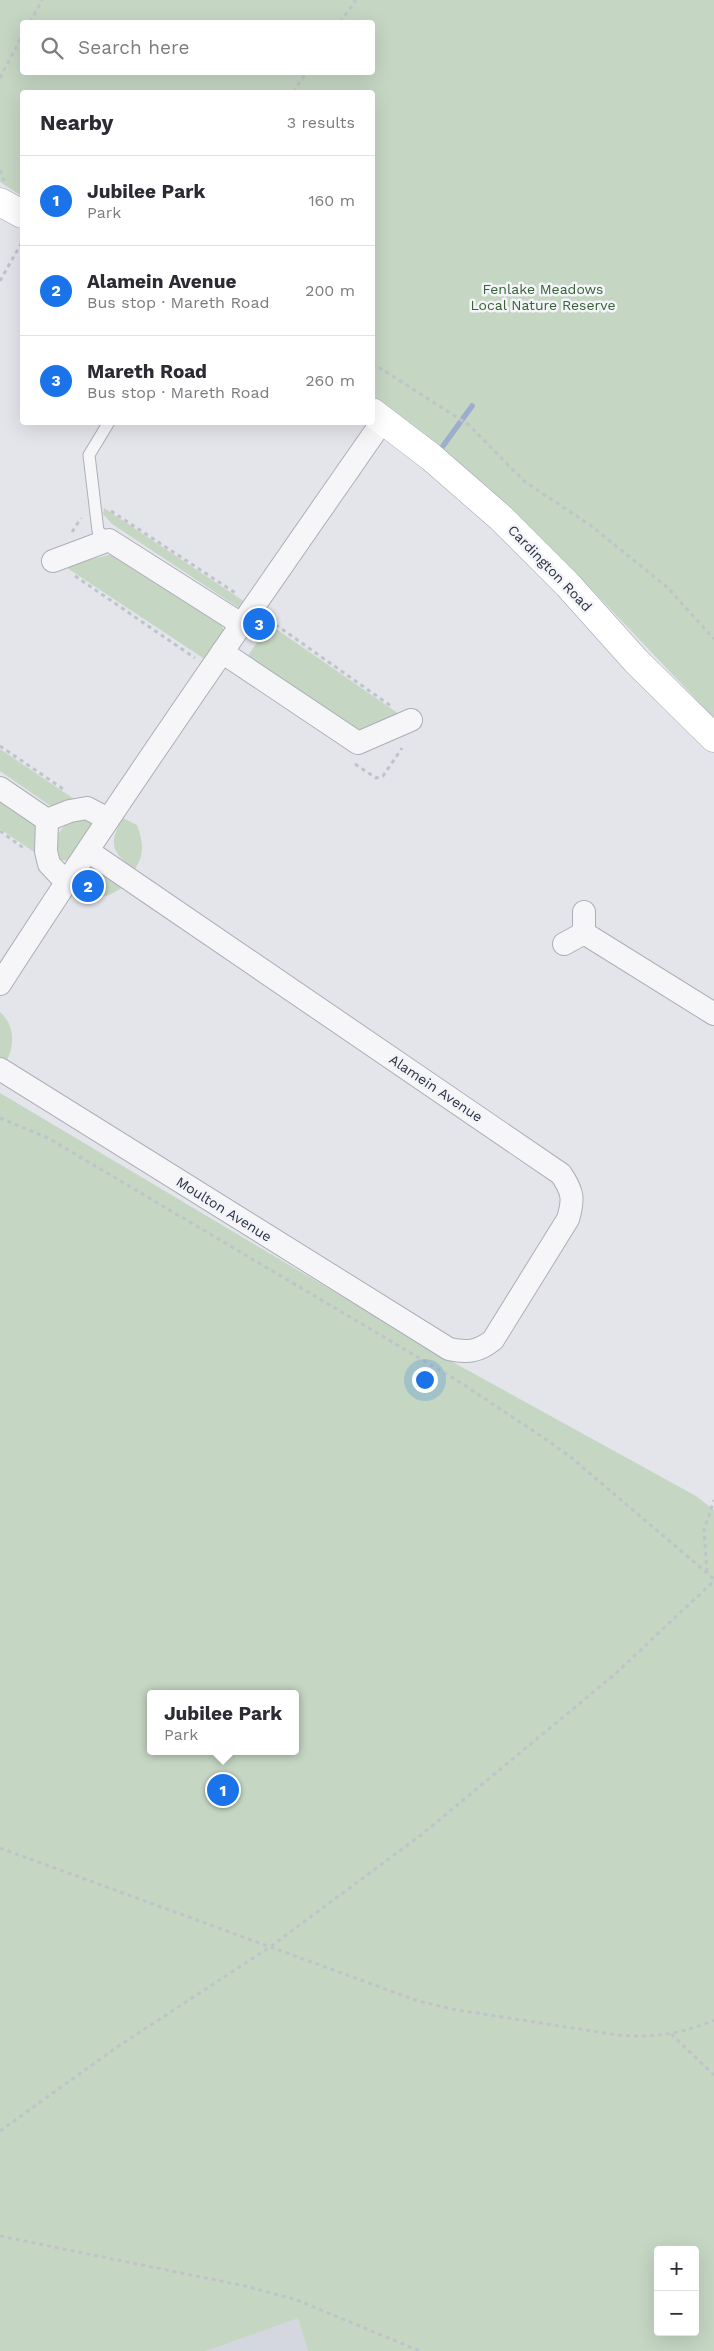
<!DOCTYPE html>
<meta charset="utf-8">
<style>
:root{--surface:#fff;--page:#f2f2f3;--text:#2b2b33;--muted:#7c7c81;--line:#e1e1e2;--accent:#1a73e8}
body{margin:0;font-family:"Work Sans",sans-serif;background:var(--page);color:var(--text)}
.controls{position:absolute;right:15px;bottom:15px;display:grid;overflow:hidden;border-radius:5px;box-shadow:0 5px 20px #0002}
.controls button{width:45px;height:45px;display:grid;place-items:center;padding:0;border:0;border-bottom:1px solid var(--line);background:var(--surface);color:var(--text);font:25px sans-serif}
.you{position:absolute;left:424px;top:1379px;width:18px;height:18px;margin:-12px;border:4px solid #fff;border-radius:50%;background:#1a73e8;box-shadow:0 0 0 8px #1a73e833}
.badge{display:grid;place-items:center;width:32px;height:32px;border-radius:50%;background:var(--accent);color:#fff;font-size:16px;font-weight:700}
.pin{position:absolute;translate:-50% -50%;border:2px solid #fff;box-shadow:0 1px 5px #0006}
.popup{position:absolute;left:147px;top:1690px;width:152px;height:65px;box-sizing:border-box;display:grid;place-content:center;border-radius:5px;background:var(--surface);filter:drop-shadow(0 1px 4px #0005);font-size:16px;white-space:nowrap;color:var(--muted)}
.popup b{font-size:19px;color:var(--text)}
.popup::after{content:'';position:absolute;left:50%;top:100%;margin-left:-10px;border:10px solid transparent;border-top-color:var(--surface)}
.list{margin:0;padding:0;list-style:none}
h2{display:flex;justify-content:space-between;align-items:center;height:65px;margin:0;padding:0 20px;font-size:21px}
h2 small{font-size:16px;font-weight:400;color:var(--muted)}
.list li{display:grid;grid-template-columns:32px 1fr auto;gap:15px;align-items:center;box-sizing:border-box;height:90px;padding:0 20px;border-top:1px solid var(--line)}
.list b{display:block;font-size:19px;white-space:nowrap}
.list p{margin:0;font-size:16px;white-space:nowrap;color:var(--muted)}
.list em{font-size:16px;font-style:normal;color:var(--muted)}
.icon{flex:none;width:28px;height:28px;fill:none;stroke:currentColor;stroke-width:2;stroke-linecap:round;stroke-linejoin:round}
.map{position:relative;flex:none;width:714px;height:2351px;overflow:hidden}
.search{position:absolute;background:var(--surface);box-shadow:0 5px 20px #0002;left:20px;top:20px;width:355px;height:55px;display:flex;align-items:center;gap:12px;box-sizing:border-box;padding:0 18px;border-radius:5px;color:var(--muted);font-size:19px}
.panel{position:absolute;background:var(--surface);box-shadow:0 5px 20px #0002;left:20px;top:90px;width:355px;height:335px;border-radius:5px}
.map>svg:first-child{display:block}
</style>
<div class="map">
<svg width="714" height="2351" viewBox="0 0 714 2351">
<rect width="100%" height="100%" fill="#e3e5eb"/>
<path fill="#d5d7e0" d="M298 2317 308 2351H206Z"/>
<path fill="#c5d6c3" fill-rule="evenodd" d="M0 0H714V718L577 574 482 486 373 399 372 92H22V196L0 182ZM22 22H372V72H22Z
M104 508 248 604 239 608 112 524 103 514Z
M117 553 220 620 224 631 206 660 64 566Z
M269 624 399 714 360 733 248 656Z
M0 749 80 803 52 807 0 771Z
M0 795 38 824 40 856 0 829Z
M80 814 95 822 70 861 60 860C47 839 63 825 80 814Z
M123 818 137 825C143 842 145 853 135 869 111 853 108 843 123 818Z
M97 872H102L126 885C110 897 93 903 74 893 80 882 84 875 97 872Z
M0 1012C15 1025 15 1046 6 1062L0 1058Z
M0 1093 449 1360 696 1496 714 1510V2351H308L298 2318 206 2351H0ZM150 1694H296V1751H150ZM658 2250H695V2332H658Z"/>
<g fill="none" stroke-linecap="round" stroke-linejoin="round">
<path stroke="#9cadcd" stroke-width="5.5" d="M443 446 472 406"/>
<g stroke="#acafb9" stroke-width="13">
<path id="service" d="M109 422 89 455 98 531 109 540"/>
</g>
<g stroke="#acafb9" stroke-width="24">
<path id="minor" d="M53 561 109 540 241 624
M222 652 358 743 411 720
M0 788 47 820
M66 882 49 864 46 851 47 820 70 811 87 808 108 819
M584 912V933L714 1014
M564 944 584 933
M0 984C123 793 254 606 384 419
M0 1069 449 1349C467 1353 478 1352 493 1340L568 1219C574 1199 573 1192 561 1174L88 851"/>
</g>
<g stroke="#a1a7b8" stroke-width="29">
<path id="primary" d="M0 202 22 214
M372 412 431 457 501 518 568 585 636 661 714 738"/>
</g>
<path stroke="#c1c3ca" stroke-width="3" stroke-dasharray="4 4" stroke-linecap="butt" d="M30 22 42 0
M340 22 356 0
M0 78 22 36
M293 92 307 72
M0 170 4 181
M0 281 22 242
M372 363 469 425 524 481 590 525 667 587 714 639
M111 511 237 594
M72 532 81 518
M75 576 195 658
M269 620 391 706
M0 746 66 791
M355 764 376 778 383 776 402 748
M0 831 25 849
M0 1118 48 1138 458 1381 547 1440 573 1459 714 1579
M707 1572 704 1530 714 1500
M0 1848 418 2001 457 2010 618 2035C652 2038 683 2034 714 2020
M671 2034 714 2075
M0 2131 117 2047 270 1947 421 1835 615 1674 714 1581
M0 2236 245 2286 297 2300 420 2351"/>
<use href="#service" stroke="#f6f6f9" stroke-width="11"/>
<use href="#minor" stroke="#f6f6f9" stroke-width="22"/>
<use href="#primary" stroke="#fff" stroke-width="28"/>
</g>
<g text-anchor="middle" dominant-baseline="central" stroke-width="5" stroke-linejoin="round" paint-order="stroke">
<g font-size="14" fill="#386136" stroke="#f3f4f8">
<text x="543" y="289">Fenlake Meadows<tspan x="543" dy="16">Local Nature Reserve</tspan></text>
</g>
<g font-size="14" fill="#2a3044" stroke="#f3f4f8">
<text transform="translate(550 568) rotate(46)">Cardington Road</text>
<text transform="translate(436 1088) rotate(34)">Alamein Avenue</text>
<text transform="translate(224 1209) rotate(32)">Moulton Avenue</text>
</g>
</g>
</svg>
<div class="controls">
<button>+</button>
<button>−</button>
</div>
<div class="you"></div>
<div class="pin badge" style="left:223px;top:1790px">1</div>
<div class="popup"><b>Jubilee Park</b>Park</div>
<div class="pin badge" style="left:88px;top:886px">2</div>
<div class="pin badge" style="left:259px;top:624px">3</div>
<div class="search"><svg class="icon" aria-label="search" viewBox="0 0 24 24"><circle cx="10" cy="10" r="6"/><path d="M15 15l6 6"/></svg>Search here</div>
<section class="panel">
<h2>Nearby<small>3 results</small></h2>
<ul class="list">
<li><span class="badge">1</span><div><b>Jubilee Park</b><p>Park</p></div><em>160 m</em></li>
<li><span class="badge">2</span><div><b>Alamein Avenue</b><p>Bus stop · Mareth Road</p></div><em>200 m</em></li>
<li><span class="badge">3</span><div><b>Mareth Road</b><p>Bus stop · Mareth Road</p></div><em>260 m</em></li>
</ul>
</section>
</div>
